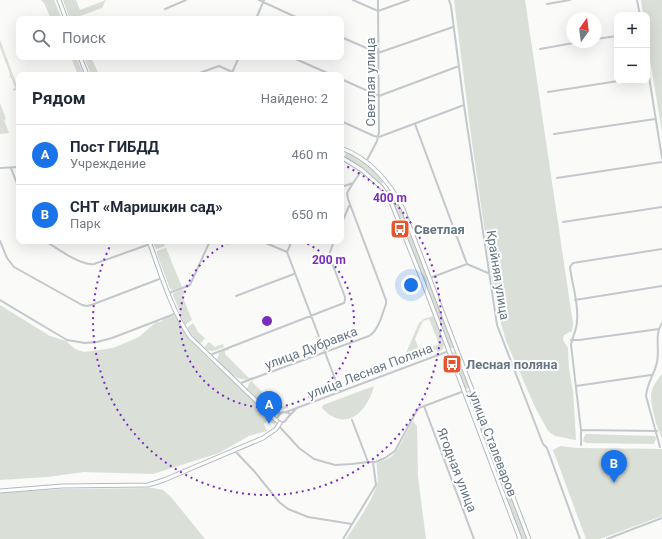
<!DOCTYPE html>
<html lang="ru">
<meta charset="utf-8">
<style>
:root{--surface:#fff;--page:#f6f6f7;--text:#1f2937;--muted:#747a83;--line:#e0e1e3;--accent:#1a73e8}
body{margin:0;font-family:Roboto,sans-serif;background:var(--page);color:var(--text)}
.controls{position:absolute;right:12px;top:12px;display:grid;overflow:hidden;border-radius:8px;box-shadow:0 4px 16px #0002}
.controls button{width:36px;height:36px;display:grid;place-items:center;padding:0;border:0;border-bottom:1px solid var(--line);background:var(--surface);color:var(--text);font:20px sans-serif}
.compass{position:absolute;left:566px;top:12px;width:36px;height:36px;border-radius:50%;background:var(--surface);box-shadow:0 4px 16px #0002;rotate:14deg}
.you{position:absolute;left:411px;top:285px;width:14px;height:14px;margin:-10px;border:3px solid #fff;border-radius:50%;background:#1a73e8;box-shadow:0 0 0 6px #1a73e833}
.badge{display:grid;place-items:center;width:26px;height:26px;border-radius:50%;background:var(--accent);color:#fff;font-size:13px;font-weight:700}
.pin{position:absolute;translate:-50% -33px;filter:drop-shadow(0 1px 2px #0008)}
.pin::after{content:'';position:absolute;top:21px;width:14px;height:12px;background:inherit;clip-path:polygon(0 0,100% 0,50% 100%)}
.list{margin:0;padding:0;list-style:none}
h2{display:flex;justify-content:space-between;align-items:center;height:52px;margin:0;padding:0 16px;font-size:17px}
h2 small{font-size:13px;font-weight:400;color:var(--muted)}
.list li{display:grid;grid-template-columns:26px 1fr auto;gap:12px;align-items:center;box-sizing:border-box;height:60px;padding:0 16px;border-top:1px solid var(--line)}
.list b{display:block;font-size:15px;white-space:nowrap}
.list p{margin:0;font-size:13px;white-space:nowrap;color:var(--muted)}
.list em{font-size:13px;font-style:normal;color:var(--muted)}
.icon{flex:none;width:22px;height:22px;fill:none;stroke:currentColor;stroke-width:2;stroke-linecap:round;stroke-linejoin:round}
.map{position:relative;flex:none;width:662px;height:539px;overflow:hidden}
.search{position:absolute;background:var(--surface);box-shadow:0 4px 16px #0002;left:16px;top:16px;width:328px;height:44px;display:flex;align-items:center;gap:10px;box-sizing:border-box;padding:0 14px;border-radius:8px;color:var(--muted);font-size:15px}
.panel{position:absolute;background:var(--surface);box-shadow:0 4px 16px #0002;left:16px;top:72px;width:328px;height:172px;border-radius:8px}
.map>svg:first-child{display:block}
</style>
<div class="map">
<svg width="662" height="539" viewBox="0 0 662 539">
<rect width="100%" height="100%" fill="#fafaf8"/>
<path fill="#dadfd7" d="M41 0H54L62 19H51L44 3Z
M63 0H76L80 10 106 0 102 8 72 19 69 17Z
M454 0H525L573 324 572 331 564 335 563 340 568 348 569 369 573 391 576 440 555 436 548 431 535 407 506 341 499 316 492 281 472 143Z
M641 0H662V132L647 42V15H643Z
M0 40 19 91V98L16 90 13 91V89L15 88 11 77 9 78 10 74 0 47Z
M71 57H76L84 75H78Z
M84 57H91L99 75H91Z
M0 103 6 119 4 120 9 133 0 134Z
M346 153C360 155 373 170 383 180V183L381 184 358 165 346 158 345 156Z
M389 189 401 207 454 345 453 348H451L449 347 397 212 386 190Z
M152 241H163L165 246 156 249Z
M166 248 182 287 173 290 170 289 157 254V251Z
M183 289 185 294 182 295 192 320 185 325 173 295 175 292Z
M0 305 50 336 66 341 75 349 84 352 113 348 139 337 156 322H161C164 318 170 316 175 316L189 340 275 422V425L268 420 264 424 267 431 249 436 219 453 153 474 84 472 47 477 0 480Z
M433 316 444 344 443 349 438 352 436 349 431 351 429 355 426 356 423 351 439 344 429 319 423 321 415 339 420 352 421 351 423 355 422 358 403 365 402 362 419 323 424 319Z
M193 323 198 332 205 338 200 344 192 335 187 328Z
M209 342 215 347 223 344 224 347C217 350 210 354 204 347Z
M228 348 229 350 225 351V354L249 378 252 377 253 378C236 384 228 370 217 360L219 353Z
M454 352 457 354 469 386V388L466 389 464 388 452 355V353Z
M662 374V438C657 428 651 408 651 396 651 388 657 380 662 374Z
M254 380 252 382 279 408 287 405 288 408 276 411 265 406 247 388 250 382Z
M374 386C367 413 345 433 322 408L323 405Z
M470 390 497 459 494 462 492 461 466 394V391Z
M413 421 417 426 418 477 426 539H346C356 524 372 501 377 485 379 478 376 470 377 463 381 461 386 460 389 458 399 453 406 431 413 421Z
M586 434 655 436 656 438 654 444 586 443 583 441 584 437Z
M560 446 578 448 662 449V516L600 539H586L553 450Z
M497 464 499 466 509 492 505 494 494 468 495 465Z
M152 488 163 490 171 497 205 539H0V493L60 489Z
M509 495 511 496 527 539H521L505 498Z"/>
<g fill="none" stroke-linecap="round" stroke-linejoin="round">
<g stroke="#b3babf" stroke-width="5">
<path id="secondary" d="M59 0 66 19
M80 57 87 75
M341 148C369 158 390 182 403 209L529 539
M341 157 362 170 382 188 391 202 423 282 520 539
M149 241C160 272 172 311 190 337L277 421
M0 491 62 486 148 485 164 480 263 438 276 429 280 423"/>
</g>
<path stroke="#c3c8cc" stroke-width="2" d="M259 0 300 19
M353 0 378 11 409 0
M449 0 451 6 464 105 497 325 543 444 547 448 580 539
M637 0 640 15
M547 4 570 0
M165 9 186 0
M256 19 264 0
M341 37 378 53 453 27
M596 39 617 36
M540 49 579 42
M291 57 332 75
M647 64 662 158
M194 75 219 66 239 75
M231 75 239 57
M341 79 379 96 459 66
M548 92 618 81
M341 121 374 136 379 137 464 105
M415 124 467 264
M554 134 655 119
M366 162 377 141 379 132 378 0
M0 168 19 167
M11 168 19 189
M557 178 662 162
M341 187 353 183 362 170
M563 222 662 207
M341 225 349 206
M0 241 7 258 14 267 82 305 87 306 94 304 162 278
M45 241C57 248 80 266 94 264L150 244
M261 241 287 252
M292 241 287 252 340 392
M430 278 467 264 488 273
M169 293 190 285 210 241
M236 296 294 274
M0 300 67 340 85 343 97 342 112 338 177 313
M575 300 662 286
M571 340H579L659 329
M210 355 344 303 345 300V297L329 255 334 241
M238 384 369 336C379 330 382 314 386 304V300L348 199 347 193 353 183
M576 386 651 375
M424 406 474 539
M268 412 281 413
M283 412 289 413 290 415 284 422 280 423 277 421C277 417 279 414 283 412Z
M286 412 449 351
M290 415 296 409
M352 420 368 462
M279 426 299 448 314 459 335 465 352 464 368 462H376L385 458 395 451 416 412 419 408 464 391
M581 430 657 431
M581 445V430L571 345C572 337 577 330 577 321 579 303 572 285 570 267L573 263 662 249
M660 447 646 396C647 383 655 373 657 362 660 350 654 334 662 323
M235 451 254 471 279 502 288 509 308 517 352 524
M343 539 376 485 373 462
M607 539 662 518"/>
<use href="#secondary" stroke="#fff" stroke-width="3"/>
</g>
<g fill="none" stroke="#7b2cbf" stroke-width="2" stroke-dasharray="2 4">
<path d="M302 241A87 87 0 1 1 232 241"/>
<path d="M342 164A174 174 0 1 1 112 242"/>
</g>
<defs>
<g id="bus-square" transform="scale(1)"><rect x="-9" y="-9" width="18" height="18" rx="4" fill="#e4572e" stroke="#fff"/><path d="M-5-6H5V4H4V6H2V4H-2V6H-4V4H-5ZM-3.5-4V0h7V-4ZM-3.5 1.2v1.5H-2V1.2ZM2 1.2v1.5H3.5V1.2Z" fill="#fff"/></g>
</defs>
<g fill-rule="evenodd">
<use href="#bus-square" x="400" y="229"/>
<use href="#bus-square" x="452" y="364"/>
</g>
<g text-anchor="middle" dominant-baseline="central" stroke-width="4" stroke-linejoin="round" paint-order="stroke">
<g font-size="13" fill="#657683" stroke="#fff">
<text transform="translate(370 82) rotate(-90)">Светлая улица</text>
<text transform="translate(498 275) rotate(81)">Крайняя улица</text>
<text transform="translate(311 348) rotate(-21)">улица Дубравка</text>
<text transform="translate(370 371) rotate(-21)">улица Лесная Поляна</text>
<text transform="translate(493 444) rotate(69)">улица Сталеваров</text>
<text transform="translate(457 470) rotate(69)">Ягодная улица</text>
</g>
<g font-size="13" font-weight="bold" fill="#657683" stroke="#fff" text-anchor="start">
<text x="414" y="229">Светлая</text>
<text x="466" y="364">Лесная поляна</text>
</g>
</g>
<circle cx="267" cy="321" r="6" fill="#7b2cbf" stroke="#fff" stroke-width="2"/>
<g font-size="12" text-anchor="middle" font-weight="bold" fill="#7b2cbf" stroke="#fff" stroke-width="4" stroke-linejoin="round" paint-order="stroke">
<text x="390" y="202">400 m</text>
<text x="329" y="264">200 m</text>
</g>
</svg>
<div class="controls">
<button>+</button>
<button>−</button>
</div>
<svg class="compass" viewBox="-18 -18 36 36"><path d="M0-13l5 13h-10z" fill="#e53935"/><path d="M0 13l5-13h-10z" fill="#747a83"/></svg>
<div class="you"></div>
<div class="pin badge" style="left:269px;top:424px">A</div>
<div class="pin badge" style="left:614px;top:483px">B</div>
<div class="search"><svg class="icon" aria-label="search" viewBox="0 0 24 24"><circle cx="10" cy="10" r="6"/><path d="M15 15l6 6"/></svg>Поиск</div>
<section class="panel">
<h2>Рядом<small>Найдено: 2</small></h2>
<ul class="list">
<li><span class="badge">A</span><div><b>Пост ГИБДД</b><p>Учреждение</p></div><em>460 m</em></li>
<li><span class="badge">B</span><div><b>СНТ «Маришкин сад»</b><p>Парк</p></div><em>650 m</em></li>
</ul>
</section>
</div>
